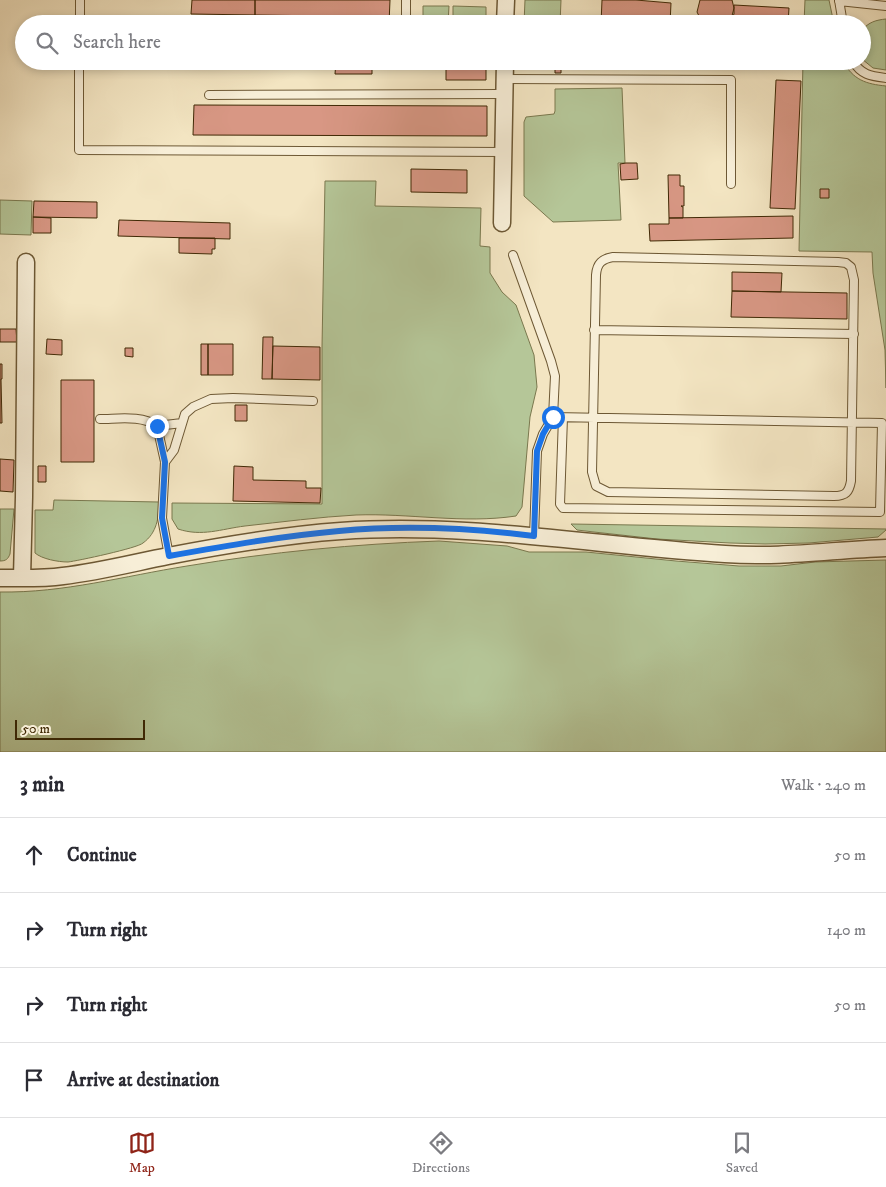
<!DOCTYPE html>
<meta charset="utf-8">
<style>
:root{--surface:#fff;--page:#f7f7f7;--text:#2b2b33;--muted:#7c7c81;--line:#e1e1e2;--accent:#8f2418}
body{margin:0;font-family:"IM FELL DW Pica",serif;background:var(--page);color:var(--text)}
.scale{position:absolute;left:15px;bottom:12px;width:130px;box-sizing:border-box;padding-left:5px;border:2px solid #402905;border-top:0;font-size:14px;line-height:18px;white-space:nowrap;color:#402905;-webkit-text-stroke:4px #f7eed7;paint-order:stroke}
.stop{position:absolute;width:15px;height:15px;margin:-11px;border:4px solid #1a73e8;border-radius:50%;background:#fff}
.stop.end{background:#1a73e8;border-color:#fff;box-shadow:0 1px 5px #0008}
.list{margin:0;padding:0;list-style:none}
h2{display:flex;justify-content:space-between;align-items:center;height:65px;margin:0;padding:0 20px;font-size:21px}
h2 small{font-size:16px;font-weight:400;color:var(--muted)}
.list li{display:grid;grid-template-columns:32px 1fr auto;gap:15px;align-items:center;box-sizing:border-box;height:75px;padding:0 20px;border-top:1px solid var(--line)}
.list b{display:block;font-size:19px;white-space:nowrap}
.list em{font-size:16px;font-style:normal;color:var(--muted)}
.icon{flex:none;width:28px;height:28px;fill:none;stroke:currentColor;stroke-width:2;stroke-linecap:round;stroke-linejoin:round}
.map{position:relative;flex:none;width:886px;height:752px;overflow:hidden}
.search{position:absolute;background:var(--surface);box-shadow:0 2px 8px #0003;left:15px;right:15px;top:15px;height:55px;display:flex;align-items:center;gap:12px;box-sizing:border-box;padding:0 18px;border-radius:28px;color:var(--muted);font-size:19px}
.sheet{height:365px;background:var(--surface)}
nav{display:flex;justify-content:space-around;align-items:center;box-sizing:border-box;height:70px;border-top:1px solid var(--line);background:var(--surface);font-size:14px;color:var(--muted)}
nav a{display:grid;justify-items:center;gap:2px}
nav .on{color:var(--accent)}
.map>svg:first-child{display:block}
</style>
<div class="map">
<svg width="886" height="752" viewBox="0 0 886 752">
<rect width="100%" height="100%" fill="#f3e5c2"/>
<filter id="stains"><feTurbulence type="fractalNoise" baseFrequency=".004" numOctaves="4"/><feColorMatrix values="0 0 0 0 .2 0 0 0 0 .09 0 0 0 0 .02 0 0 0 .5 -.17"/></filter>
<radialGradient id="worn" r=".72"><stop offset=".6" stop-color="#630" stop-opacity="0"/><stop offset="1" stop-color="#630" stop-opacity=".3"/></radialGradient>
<path fill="#b5c698" stroke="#7a784e" d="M525 0H561L560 24H524Z
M805 0H829L834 24H804Z
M423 6H449L448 24H423Z
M453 6 486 7V22L484 24H453Z
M886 19V70L873 68 862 59V30C869 22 876 20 886 19Z
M421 61H486H455V65H421Z
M803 61H843C853 80 866 84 886 86V388L885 350 873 273 872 252 799 251Z
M622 88 625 163H618L621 220 553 222 524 196V122L526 117 554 114 555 111V89Z
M325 181H376L375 206 481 208 480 246 490 247V273L502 292 516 305 534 355 537 387 530 417 522 507 516 516C463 524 409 513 356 515 319 517 282 522 245 526 221 529 202 537 178 529L172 519V503L322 504V347Z
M0 200 32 201 31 235 0 234Z
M54 500 159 502C159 517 157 533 143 543 138 548 77 561 68 562 58 562 42 559 35 553V510H53Z
M0 509H14L10 554C8 559 6 561 0 561Z
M571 524 886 529V530L878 537 809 543 765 544 730 543 657 539 594 532 577 530Z
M439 541 507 546 529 552H586L676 561 739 566H781L815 562 886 560V752H0V592C64 593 124 576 187 566 271 552 355 544 439 541Z"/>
<path fill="#d89784" stroke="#402905" d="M192 0H255V15L191 14Z
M255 0H390L389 24H329V16L255 15Z
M602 0H636L671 3 670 24H601Z
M700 0H732L734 8 731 20 728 24H703L697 12Z
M734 5 789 8 788 24H728L734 14Z
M336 61H389L388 68 372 67V74H335Z
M555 61H575V69H561V73H555Z
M456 63H486V80H446V68H456Z
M776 80 801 81 795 209 770 208Z
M194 105 487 106V136L193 135Z
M626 163H637L638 179 621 180 620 164Z
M411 169 467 170V193L411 192Z
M668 175H680V186H684V206H681L683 207V218H669Z
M820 189H829V198H820Z
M34 201 97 202V218L33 217Z
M793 216V238L650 241 649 224H669V218Z
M33 217 51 218V233H33Z
M119 220 230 223V239L118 236Z
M179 238H215V249H212V254L179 253Z
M732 272 782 273 781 292 732 291Z
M732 291 847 293V319L731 317Z
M0 329H16L17 342H0Z
M263 337H273L272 379H262Z
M47 339 62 340V355L46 354Z
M201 344H208V375H201Z
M208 344H233V375H208Z
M273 346 320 347V380L272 379Z
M125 348H133V357L125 356Z
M0 364H2V379H1L2 423H0Z
M61 380H94V462H61Z
M235 405H247V421H235Z
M0 459 14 460 13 492 0 491Z
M38 466H46V482H38Z
M234 466 253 467V480L306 481V488H321L320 503 233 501Z"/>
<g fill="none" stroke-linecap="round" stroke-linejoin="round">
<g stroke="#6d5834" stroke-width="10">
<path id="service" d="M839 0 843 24
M839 1 886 6
M80 24V0
M406 24V0
M79 61V150L503 152
M853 61C861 75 871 76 886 78
M405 63V61
M504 79 731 80V184
M209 95 504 94
M513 255 551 361 555 376 553 417 543 434 537 451 534 536
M613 257 838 262 846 263 851 267 854 280 851 481C849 492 846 496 834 496L608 492 596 486 592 472 596 275C597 263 602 259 613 257Z
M594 330 854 334
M553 417 882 423 880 512 563 508 560 504 563 417
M100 419C118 419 142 415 157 426L165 462 162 518 169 556
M157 426 182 423
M165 462 174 450 185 414 193 407 211 399 233 398 313 401"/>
</g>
<g stroke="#6d5834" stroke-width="19">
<path id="minor" d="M505 24 506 0
M502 223 505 61
M0 578C21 578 42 579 63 576 98 572 133 563 168 556 225 545 283 535 341 531 470 522 597 546 725 554 779 558 832 550 886 548
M22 578 24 497 26 262"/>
</g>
<use href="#service" stroke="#f7eed7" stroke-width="8"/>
<use href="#minor" stroke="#f7eed7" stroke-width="16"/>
</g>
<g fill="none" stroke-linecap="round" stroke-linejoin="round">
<path stroke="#1a73e8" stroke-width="6" d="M157 426 165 462 162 518 169 556C225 546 282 536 339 531 402 525 471 528 534 536L537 451 543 434 553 417"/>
</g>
<rect width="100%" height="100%" filter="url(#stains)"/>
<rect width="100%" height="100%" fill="url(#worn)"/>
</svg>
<div class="scale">50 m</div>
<div class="stop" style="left:553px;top:417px"></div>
<div class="stop end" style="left:157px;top:426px"></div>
<div class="search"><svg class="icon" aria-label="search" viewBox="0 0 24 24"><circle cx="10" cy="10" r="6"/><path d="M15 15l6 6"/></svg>Search here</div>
</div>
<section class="sheet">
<h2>3 min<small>Walk · 240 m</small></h2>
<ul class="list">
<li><svg class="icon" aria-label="ahead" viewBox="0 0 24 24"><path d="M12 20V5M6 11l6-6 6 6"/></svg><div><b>Continue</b></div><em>50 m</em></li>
<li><svg class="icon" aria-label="right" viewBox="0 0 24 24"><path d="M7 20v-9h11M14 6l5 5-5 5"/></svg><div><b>Turn right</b></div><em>140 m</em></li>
<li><svg class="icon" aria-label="right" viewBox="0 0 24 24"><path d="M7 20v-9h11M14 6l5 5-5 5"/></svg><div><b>Turn right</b></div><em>50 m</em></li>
<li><svg class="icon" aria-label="arrive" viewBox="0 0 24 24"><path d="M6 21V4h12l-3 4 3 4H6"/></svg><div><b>Arrive at destination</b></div></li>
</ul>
</section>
<nav>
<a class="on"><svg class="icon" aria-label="map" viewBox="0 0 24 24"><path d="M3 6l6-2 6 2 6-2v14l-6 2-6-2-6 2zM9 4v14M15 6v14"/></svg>Map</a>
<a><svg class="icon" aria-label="directions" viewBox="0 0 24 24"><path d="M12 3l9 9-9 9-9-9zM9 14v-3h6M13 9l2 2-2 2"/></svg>Directions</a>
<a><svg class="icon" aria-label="saved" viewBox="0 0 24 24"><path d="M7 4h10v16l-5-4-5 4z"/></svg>Saved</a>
</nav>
